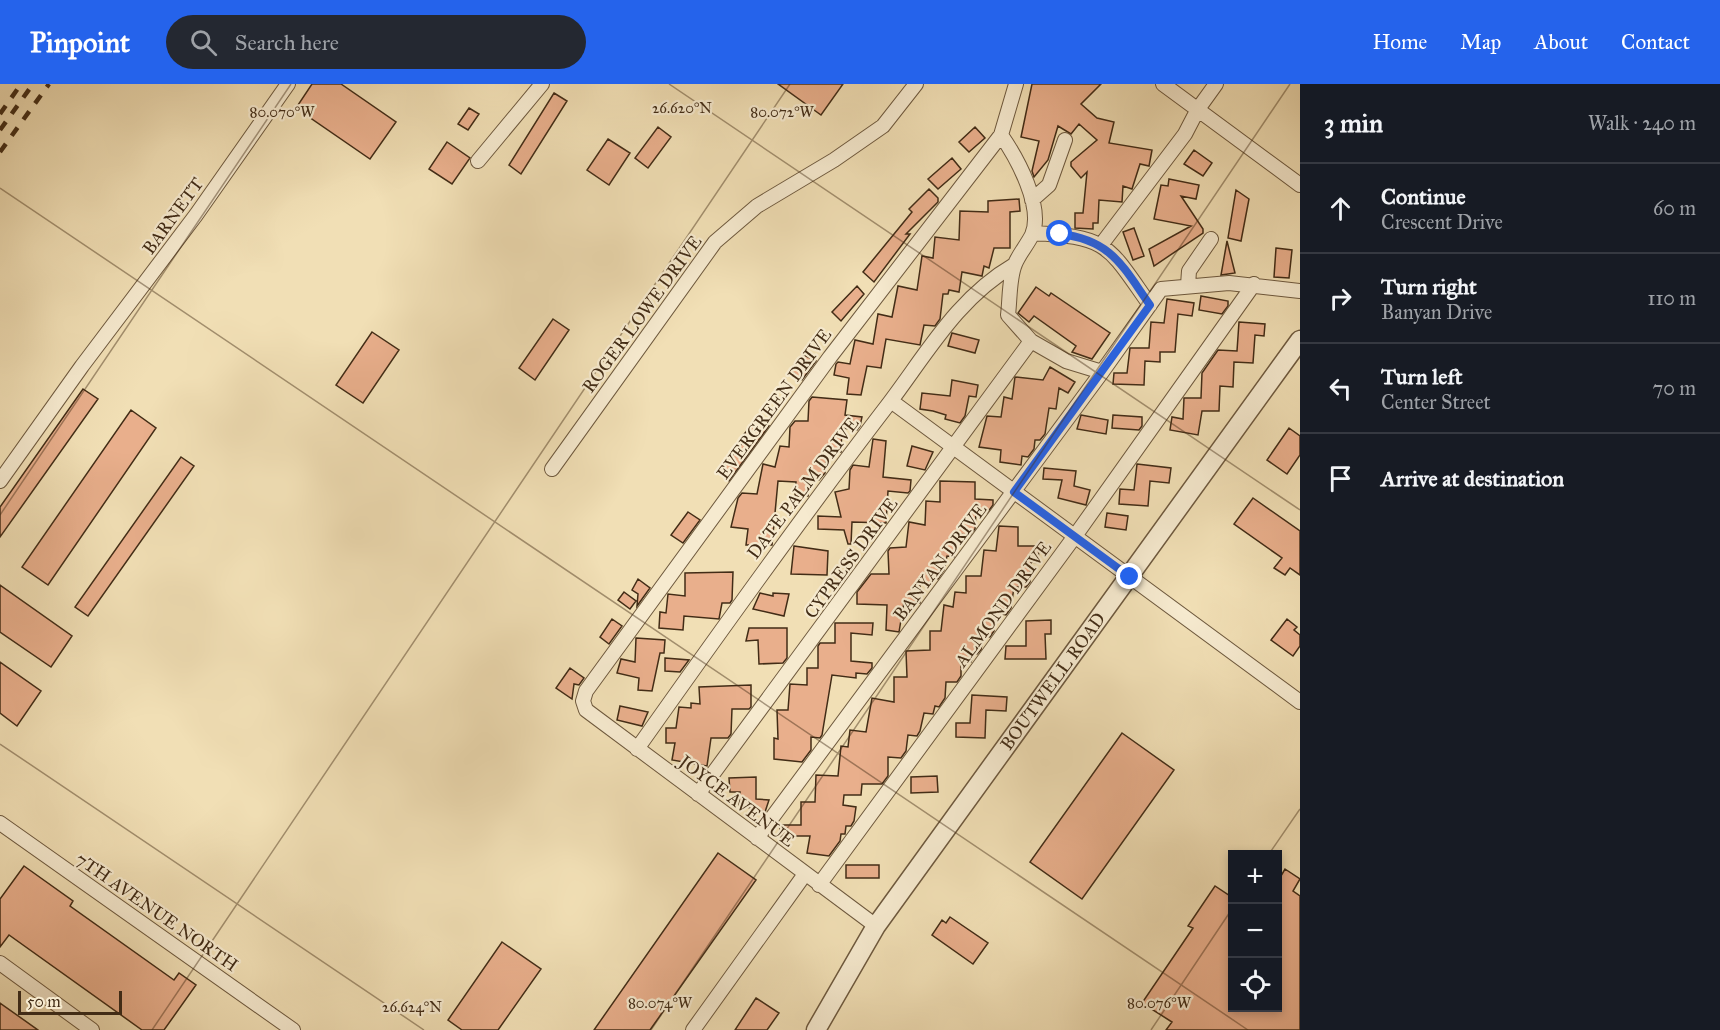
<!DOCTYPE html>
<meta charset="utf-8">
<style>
:root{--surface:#171b24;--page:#242831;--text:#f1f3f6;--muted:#9ea1a6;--line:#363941;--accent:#2563eb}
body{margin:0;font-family:"IM FELL Great Primer",serif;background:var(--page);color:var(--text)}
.controls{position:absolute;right:18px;bottom:18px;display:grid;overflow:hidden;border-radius:0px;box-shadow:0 3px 9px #0003}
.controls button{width:54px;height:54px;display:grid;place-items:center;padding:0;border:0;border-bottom:2px solid var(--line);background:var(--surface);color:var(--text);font:30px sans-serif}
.scale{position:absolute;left:18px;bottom:15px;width:104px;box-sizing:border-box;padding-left:6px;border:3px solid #422c16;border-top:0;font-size:16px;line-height:21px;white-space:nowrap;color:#422c16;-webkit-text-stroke:4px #f6eacf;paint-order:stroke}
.stop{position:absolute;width:18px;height:18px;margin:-14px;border:4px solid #2563eb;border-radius:50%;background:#fff}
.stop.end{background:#2563eb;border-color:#fff;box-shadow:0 2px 6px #0008}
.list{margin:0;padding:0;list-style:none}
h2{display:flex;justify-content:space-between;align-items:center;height:78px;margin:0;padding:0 24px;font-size:26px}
h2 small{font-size:20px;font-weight:400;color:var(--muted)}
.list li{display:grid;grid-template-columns:39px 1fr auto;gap:18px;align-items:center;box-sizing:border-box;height:90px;padding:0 24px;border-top:2px solid var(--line)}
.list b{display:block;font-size:22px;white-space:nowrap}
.list p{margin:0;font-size:20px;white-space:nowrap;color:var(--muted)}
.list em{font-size:20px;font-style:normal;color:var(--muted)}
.icon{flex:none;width:33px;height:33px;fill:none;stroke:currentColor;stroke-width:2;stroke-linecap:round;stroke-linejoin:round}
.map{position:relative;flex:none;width:1300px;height:946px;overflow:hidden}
header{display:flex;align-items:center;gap:36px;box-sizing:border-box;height:84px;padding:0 30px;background:var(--accent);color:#fff}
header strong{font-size:28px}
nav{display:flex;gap:33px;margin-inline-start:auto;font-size:21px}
.search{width:420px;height:54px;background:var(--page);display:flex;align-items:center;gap:15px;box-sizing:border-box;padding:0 21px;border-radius:33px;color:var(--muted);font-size:22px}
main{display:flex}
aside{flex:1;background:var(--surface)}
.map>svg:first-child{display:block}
</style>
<header>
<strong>Pinpoint</strong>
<div class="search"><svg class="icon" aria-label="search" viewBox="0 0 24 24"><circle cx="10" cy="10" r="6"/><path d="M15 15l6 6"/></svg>Search here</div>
<nav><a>Home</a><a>Map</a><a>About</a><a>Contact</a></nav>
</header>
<main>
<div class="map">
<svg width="1300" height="946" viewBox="0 0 1300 946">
<rect width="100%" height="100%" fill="#f1dfb5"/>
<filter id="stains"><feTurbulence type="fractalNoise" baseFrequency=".00333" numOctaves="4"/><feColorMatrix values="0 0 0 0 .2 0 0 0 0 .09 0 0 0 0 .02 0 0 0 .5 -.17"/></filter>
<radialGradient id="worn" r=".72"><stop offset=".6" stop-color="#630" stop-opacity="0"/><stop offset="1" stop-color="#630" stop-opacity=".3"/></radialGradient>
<path fill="#e9af8c" stroke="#422c16" stroke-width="1.5" d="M312 0H341L396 38 370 75 296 24Z
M778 0H843L821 31Z
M1032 0H1101L1081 20 1097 34 1114 38 1109 59 1152 66 1149 82 1140 80 1132 105 1123 102 1122 118 1099 116 1098 139H1093V145L1075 144V129H1083L1087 88 1081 94 1071 82V78L1097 56 1079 40 1071 50 1058 42 1048 76 1034 93 1032 87 1039 57 1021 53Z
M554 9 567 17 521 90 509 81Z
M469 24 479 30 468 46 458 40Z
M658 43 671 53 648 84 635 74Z
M975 43 985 54 969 68 959 58Z
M608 55 630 69 609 101 587 86Z
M447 58 470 74 452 100 429 85Z
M1194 66 1212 79 1203 92 1184 80Z
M952 74 961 85 938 105 928 95Z
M1169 95 1199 101 1196 115 1181 112 1203 145V149L1154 182 1149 165 1191 142 1154 135 1161 101 1168 102Z
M929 105 938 114V118L906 150H910L874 198 863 188 912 128 909 125Z
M1236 106 1249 115 1241 157 1228 154Z
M1019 115 1020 127 1010 128V164H994L989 184 984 182 982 192 962 188 959 208 949 206 948 210H943L940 235 935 242 924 241 920 261 886 255 881 284 867 282 861 311 847 310 849 294 834 291 836 280 838 278 850 280 855 256 873 260 878 230 892 233 898 202 917 206 922 172 933 174 935 153 959 156 960 127 988 128V117Z
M1134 144 1144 172 1133 176 1123 148Z
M1227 157 1235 189 1221 191Z
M1276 164 1292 166 1289 194 1274 193Z
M857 202 864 210 841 237 832 228Z
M1036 203 1049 212 1051 209 1110 249 1092 275 1072 268 1076 262 1034 232 1029 238 1018 229Z
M1201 212 1228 217V222L1222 230 1199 226Z
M1167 215 1194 219 1192 232 1178 230 1175 268H1160V278L1145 277 1144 301 1113 300 1114 289H1127L1130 264H1149L1151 238 1164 239Z
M553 235 569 246 535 296 519 284Z
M1239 238 1265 240 1264 252 1255 251 1253 279 1234 278 1233 303 1220 302 1219 327H1202L1198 351 1170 346 1172 333 1183 335 1184 314H1201L1202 289 1218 266 1237 267Z
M372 248 399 266 363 319 336 301Z
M952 249 979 256 975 269 948 262Z
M804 271 816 277 802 296 790 286Z
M1050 283 1075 298 1068 309 1059 304 1056 325 1049 324 1045 350 1040 356H1035L1034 365 1028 373 1022 372 1021 381 1000 378 1001 366 979 363 987 332 1001 333 1004 313 1012 315 1015 293 1043 296Z
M952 296 978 301 976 313 969 312 965 332 960 339 945 335 946 331 933 327 920 325 922 309 950 312Z
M83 305 98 315 0 453V423Z
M812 313 847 316 845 331 862 333 860 342 857 346 842 344 841 368H827L825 389 819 396 810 395 808 412H795L796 398 778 397 772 461H746L748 445 731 443 738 414 742 409 757 410 763 380 775 383 780 362 789 363 790 343 795 337H808L809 317Z
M131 326 156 344 48 501 22 483Z
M1081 331 1108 336 1106 350 1077 345Z
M1113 331 1142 333V342L1139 346 1112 344Z
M758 333 769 342 729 397 719 388 744 357 741 354Z
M1289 344 1300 352V371L1287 390 1267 376Z
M873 355 886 357 883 393 911 396 910 407 908 409 888 407 886 439 852 438 851 460H848L844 446 818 445V432L841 433 835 408 849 405 850 386 853 381 869 383Z
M912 362 933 368 925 386 907 382Z
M181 373 194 382 88 532 75 523Z
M1137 380 1171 384 1169 399 1150 397 1148 422 1119 420 1120 405 1134 406Z
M1044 384 1076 387 1074 402 1090 406 1086 421 1058 414 1062 396 1043 395Z
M940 397 975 398V415L993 416V421L987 429 976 428 975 445 970 451 957 450 954 473 947 472 944 486 938 495 934 494 932 501 920 499V519L904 518 899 548 886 546 887 521 857 520V508L871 490H889L888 467 890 464 906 463 909 438 925 441 926 417 940 418Z
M1253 414 1300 447V491L1290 484 1285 491 1274 484 1282 474 1234 440Z
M688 428 700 436 683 459 671 451Z
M1107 429 1128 432 1126 446 1105 443Z
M999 442 1018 443V462H1039L1038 479 1031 478 1030 498 1026 503H1014L1011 524 1006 531 997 529 994 547 990 553 983 552 981 566 977 570H974L971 578 961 577V592L957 598H946L945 614 939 623 935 622 933 630 924 629 920 647 917 652 908 651 906 667 901 674 888 673V692L882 700H862L861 711H844L843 721 856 723 854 737 851 742H846L845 750H841L840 757 829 772 807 769 810 752H780V741H801V718H815L816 691 838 692 841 662 848 663 850 646 866 648 872 614 894 618V593H907L906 567 930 566V547H941L944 521 953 523 955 508 966 509V492H981L984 466 996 467Z
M794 462 828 467 827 491 791 490Z
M733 488 732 516 730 519H722L719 535 684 532 683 546 659 544 660 528 666 529 668 510 685 512V489Z
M638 495 650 504 637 522 638 510 632 506Z
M0 501 72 552 51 583 0 548Z
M624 508 636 517 630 525 618 516Z
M760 509 773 512V509L789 510 784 532 753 525Z
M612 535 622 542 609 560 600 553Z
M1287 535 1297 543 1294 546 1300 551V562L1293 572 1271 556Z
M1051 536V550H1045L1046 575H1005L1006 562H1026V537Z
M835 539H873L872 551 851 549V577L872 579V584L867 590 856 589V594L832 591 822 651 820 654 811 653V666L802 678 774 675V654L778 655 777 626H788L790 600 807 601V584H818V562L820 559H835Z
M749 544H787V574L783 579 759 580 758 556 746 557Z
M636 554 665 556 664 569H660L652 607 638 606 639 594 617 589 621 575 635 578Z
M665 574 689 576 680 588 665 587Z
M0 578 41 607 17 642 0 629Z
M570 584 584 594 579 601 574 600 572 615 556 604Z
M751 601V623L749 625H732L731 650 728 654H711L707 682 672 676 675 659H666V644H676L679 623 691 624V619L700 620 699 603Z
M972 611 1007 613 1006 627 986 626 985 654 956 653V639H970Z
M620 622 648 628 642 642 617 636Z
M1122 649 1174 686 1082 815 1030 778Z
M937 692 938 708 911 709V693Z
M756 693V715L769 716 765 728 739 721 740 708H730L729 694Z
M718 769 756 796 650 946H594Z
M846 781H879V794H846Z
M24 782 73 817 70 822 174 896 179 889 196 901 164 946H142L9 851 0 863V815Z
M1285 785 1300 795 1293 807 1300 812V946H1166L1172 938 1142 919 1193 844 1188 842 1215 802 1233 814V924H1278V797Z
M950 833 988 859 973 880 932 851 942 836 946 839Z
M502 858 541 885 498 946H462L448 936Z
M756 914 779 929 767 946H735Z
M0 919 38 946H0Z"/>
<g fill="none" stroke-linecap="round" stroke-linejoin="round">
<g stroke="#6e593e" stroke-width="16">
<path id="minor" d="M1016 0 1001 51C1017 74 1044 123 1032 151 1027 161 1019 170 1015 180 1009 194 1010 215 1008 231L1031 257 1066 277 1102 288
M1163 0 1300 101
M478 77 542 0
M1032 116 1049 101 1065 56
M1033 149C1110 153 1108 162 1150 221
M1101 161 1185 50 1198 25 1216 0
M1188 201 1189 187 1211 155
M891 317 1300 618
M552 385 715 158 757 122 834 76 883 42 916 0
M0 397 82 282 196 131 288 0
M637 665C719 549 801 434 887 322 926 271 957 214 1014 181
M698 710 1031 257
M0 739 293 946
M757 754 1102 288 1161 205 1229 199 1300 207
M819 801 1075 452 1254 200
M876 842 586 626 583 617 586 607 830 273 1001 51
M0 879 92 946
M693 946 805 790"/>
</g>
<g stroke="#6e593e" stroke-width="21">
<g id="tertiary">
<path id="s1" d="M816 946 876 842 1300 256"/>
</g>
</g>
<use href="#minor" stroke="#f6eacf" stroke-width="14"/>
<use href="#tertiary" stroke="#f6eacf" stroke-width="18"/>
<path stroke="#422c16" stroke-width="4.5" stroke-dasharray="10 10" stroke-linecap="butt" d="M0 30 21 0
M0 46 33 0
M0 68 49 0"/>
</g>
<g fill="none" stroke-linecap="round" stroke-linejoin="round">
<path stroke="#2563eb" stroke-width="8" d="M1060 150C1112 156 1123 183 1150 221L1014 408 1130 493"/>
</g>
<path fill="none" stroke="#422c16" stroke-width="1.5" stroke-opacity="0.45" d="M669 0 1300 426M0 104 1248 946M0 431 291 0M0 660 424 946M1269 770 1300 725M152 946 790 0M651 946 1290 0M1151 946 1232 825"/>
<g text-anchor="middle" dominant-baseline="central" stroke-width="4.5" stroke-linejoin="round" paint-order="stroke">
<g font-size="18" fill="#422c16" stroke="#f6eacf">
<text transform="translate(173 132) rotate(-54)">BARNETT</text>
<text transform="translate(642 230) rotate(-54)">ROGER LOWE DRIVE</text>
<text transform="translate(774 320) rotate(-54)">EVERGREEN DRIVE</text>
<text transform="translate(803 404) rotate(-53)">DATE PALM DRIVE</text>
<text transform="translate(851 474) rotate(-54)">CYPRESS DRIVE</text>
<text transform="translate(940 478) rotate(-53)">BANYAN DRIVE</text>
<text transform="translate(1003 520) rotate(-54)">ALMOND DRIVE</text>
<text stroke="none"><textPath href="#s1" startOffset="422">BOUTWELL ROAD</textPath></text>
<text transform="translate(737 717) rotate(37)">JOYCE AVENUE</text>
<text transform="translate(157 828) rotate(35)">7TH AVENUE NORTH</text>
</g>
</g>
<g font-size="15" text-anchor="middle" fill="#422c16" stroke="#f6eacf" stroke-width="4.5" stroke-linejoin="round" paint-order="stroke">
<text x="682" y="29">26.620°N</text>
<text x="282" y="33">80.070°W</text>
<text x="782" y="33">80.072°W</text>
<text x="660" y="924">80.074°W</text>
<text x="1159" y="924">80.076°W</text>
<text x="412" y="928">26.624°N</text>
</g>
<rect width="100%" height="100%" filter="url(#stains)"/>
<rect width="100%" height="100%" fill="url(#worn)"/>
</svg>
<div class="controls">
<button>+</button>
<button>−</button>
<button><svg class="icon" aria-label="locate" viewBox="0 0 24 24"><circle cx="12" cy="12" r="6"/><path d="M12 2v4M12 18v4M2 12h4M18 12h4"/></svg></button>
</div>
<div class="scale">50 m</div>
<div class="stop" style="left:1060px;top:150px"></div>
<div class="stop end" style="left:1130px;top:493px"></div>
</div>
<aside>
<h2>3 min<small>Walk · 240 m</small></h2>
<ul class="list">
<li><svg class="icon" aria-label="ahead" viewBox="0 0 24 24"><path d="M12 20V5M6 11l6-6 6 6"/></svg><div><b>Continue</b><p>Crescent Drive</p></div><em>60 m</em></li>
<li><svg class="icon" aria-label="right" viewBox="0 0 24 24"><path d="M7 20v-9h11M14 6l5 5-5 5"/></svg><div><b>Turn right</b><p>Banyan Drive</p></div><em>110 m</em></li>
<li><svg class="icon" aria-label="left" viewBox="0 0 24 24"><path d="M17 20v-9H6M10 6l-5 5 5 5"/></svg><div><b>Turn left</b><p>Center Street</p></div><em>70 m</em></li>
<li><svg class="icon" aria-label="arrive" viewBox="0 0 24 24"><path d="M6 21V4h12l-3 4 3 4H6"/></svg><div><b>Arrive at destination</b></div></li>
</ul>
</aside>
</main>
